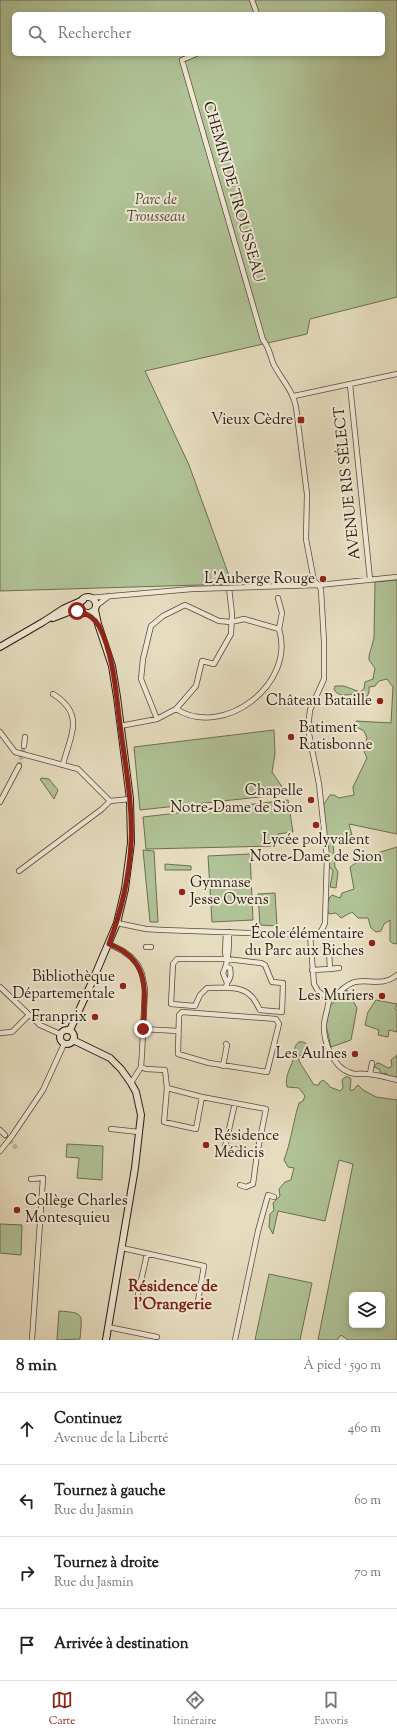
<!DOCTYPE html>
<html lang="fr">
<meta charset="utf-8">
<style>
:root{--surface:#fff;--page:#f2f2f2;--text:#222;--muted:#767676;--line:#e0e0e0;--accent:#8f2418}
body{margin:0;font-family:"Sorts Mill Goudy",serif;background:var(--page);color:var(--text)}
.controls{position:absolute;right:12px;bottom:12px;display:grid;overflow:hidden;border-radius:6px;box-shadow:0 2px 6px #0003}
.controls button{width:36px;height:36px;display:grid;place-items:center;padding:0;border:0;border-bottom:1px solid var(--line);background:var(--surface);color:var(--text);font:20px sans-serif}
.stop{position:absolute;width:12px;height:12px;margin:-9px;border:3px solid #8f2418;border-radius:50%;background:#fff}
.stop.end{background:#8f2418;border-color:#fff;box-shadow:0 1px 4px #0008}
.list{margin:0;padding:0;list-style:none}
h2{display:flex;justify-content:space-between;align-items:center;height:52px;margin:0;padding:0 16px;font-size:17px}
h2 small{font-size:13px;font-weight:400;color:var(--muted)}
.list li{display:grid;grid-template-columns:26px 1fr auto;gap:12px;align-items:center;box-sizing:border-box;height:72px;padding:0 16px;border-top:1px solid var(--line)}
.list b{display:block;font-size:15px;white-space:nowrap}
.list p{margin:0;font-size:13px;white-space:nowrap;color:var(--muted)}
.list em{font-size:13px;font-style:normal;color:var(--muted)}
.icon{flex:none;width:22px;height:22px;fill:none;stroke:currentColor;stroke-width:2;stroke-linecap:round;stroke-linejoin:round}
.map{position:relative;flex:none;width:397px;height:1340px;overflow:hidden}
.search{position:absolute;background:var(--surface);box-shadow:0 2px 6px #0003;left:12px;right:12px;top:12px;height:44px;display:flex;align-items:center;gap:10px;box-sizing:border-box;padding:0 14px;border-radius:6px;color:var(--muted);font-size:15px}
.sheet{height:340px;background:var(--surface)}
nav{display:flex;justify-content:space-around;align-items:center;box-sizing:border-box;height:56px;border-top:1px solid var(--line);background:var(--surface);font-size:11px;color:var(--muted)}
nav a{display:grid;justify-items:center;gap:2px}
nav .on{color:var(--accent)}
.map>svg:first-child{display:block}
</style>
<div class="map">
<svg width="397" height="1340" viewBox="0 0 397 1340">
<rect width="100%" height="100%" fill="#e6dcbf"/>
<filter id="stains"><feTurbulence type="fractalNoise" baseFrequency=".005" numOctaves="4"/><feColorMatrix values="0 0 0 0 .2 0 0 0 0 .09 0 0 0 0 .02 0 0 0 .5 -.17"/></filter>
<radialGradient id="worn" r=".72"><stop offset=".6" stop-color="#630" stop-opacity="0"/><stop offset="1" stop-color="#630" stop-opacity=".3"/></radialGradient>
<path fill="#b0c296" stroke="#6c6e52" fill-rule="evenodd" d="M0 0H397V297L310 319 307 334 145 371 189 465 232 584 0 591ZM14 14H383V54H14Z
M397 580V834L349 824 352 835 343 836 333 843 335 867 338 872 336 888 330 887 333 871 328 865 322 807 330 795H334L339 798 354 795 353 787 367 758 360 742H366L367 738 364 731 353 725 356 721 391 723 393 687 387 679 379 681 375 686 369 687V692L367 697 357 698 353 694C347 695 337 697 334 689L335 686H344L360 692 364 689 365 682 373 679 375 668 369 660V656L374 638 375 582Z
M274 730 275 754 272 772 287 794 140 810 134 747Z
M42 778 49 779 58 790 54 799 40 779Z
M288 800 293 832 278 834 276 846 146 849 143 817Z
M397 847V944L392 943 390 941V920L384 924 381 931 376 932 371 928 368 918H358L352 912 341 918 336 913 329 914 326 906 330 897 332 895 340 898 342 893 354 889 350 867 356 863V854L362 863 377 853Z
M143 850 154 851 158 922H150Z
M250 854 253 920 212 922 208 856Z
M165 864 191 866V870H165Z
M275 893 277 926 260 925 258 894Z
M347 990 357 1008 351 1040 331 1047 326 1025 330 1006Z
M376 1000 397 1004 395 1009 397 1010V1032L389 1030 388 1037 378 1035 379 1030 365 1025 368 1012Z
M299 1042C306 1041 309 1045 308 1052L299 1056V1061L314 1085H319L320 1082 323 1080 328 1084 330 1087 340 1091 343 1088 342 1080 345 1077H349L351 1079 350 1090H353L358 1085 363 1090 376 1097 397 1100V1340H348L341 1335 337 1340H318L353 1164 339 1160 325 1221 278 1211 273 1234 269 1227 270 1214 274 1210 273 1203 280 1196 279 1189 285 1182 291 1180 294 1168 288 1167 284 1160C291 1142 293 1122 299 1103L303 1101 305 1096 299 1088 287 1087C284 1075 292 1067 294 1056 295 1050 293 1047 299 1042ZM352 1295H382V1325H380L382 1327 378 1325H352Z
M397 1055V1078H389L387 1074 384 1073 382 1075 379 1069 374 1067 377 1063H379L388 1068 392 1066 391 1060Z
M67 1144 103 1146 102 1180 77 1178 79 1158 66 1157Z
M0 1224 22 1225 21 1255 0 1253Z
M269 1274 312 1283 300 1340H255Z
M59 1311C85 1313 82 1313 80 1339L57 1340Z"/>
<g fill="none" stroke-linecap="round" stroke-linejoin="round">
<path stroke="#c0b59c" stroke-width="4.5" stroke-dasharray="4.5 2" stroke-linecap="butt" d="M19 766 24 746
M5 1135 18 1150"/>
<g stroke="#574a3b" stroke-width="6">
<path id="street" d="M252 0 257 14
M350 385 370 579
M294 396 397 374
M89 598 192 589 319 585 397 577
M278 598 282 613 279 629
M96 606 109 596
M53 694C85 714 71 734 63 764
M157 719 141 679 143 659 151 626 163 616 185 605 219 621 231 622 244 619 279 629C296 684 224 739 176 709
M120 726 157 719 176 709 196 686 202 661 214 664 231 634 232 614 229 588
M0 732 15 752 78 769 110 801 130 799
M24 746 25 737
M0 802 19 766
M19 871 102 809 110 801
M117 923 146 929 163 930 310 935C319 935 322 931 325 923L327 857 319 784 308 729 310 710 324 679V642L321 590 319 585 314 581 306 539 307 494 296 407C293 390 280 378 273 363 270 355 269 347 263 340L182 60 196 54
M226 932 225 953 227 959
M310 935 314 984 318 991 329 1000
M109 944 123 951 131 957 138 965 142 974 145 989 142 1053 141 1067 131 1083
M146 947H151
M177 959H227L261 963 265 965 272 982 283 983 282 1012 260 1010C257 1005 255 999 251 996 241 985 221 988 207 988L200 995 195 1006 171 1004 173 964Z
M330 969 339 968
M312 970 330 969 329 951
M397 975C382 987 370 979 355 982 345 984 338 995 329 1000 328 1008 325 1016 324 1024 323 1041 333 1068 351 1073 356 1075 361 1073 366 1074 377 1074 387 1078 397 1080
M227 983C231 978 231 975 230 968L227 967
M0 987 40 1025 60 1034
M226 988 227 983 223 973C229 960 229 947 229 932
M182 1012 276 1019 279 1024 267 1072 209 1063 178 1054 179 1015Z
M143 1029 178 1031
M0 1033 12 1032 29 1015
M223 1066 227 1045 226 1044
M141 1067 146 1069 165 1070 167 1088 164 1122 196 1129 202 1097 167 1088
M370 1074 372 1063
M202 1097 266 1109 257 1154 225 1147 235 1103
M111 1129 139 1132
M0 1130 5 1135
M0 1151 12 1136 43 1090 64 1044
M31 1179 43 1178 32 1340
M240 1185 246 1187 253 1184 257 1154
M122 1248 204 1266 197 1307
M138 1294 147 1254
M108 1327 157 1337
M235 1340 258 1231 268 1195 274 1197"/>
</g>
<g stroke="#27190f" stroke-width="8">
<path id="secondary" d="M80 605a8 8 0 1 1 16 0a8 8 0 1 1-16 0Z
M53 618 71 611 85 613
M0 647 43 622 63 609 83 600
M60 1037a7 7 0 1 1 14 0a7 7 0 1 1-14 0Z
M70 1030 92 982 117 923 125 889 131 843 130 799 117 697 112 666 98 624 95 610
M73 1040 110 1058 121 1069 131 1083 136 1092 141 1115 135 1168 106 1340"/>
</g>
<use href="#street" stroke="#efe8d5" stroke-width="4.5"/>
<use href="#secondary" stroke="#efe8d5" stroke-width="6"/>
</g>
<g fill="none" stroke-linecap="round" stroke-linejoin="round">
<path stroke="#8f2418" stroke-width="5" d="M77 611C86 613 94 617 99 626 115 658 116 697 121 732 126 769 133 807 131 844 129 878 121 912 109 944 151 960 145 991 143 1029"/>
</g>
<g fill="#8f2418" stroke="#efe8d5" stroke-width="1.5">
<rect x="297" y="416" width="8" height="8" rx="2"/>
<circle cx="323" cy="579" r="4"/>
<circle cx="380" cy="701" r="4"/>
<circle cx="291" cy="737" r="4"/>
<circle cx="311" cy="800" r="4"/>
<circle cx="316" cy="825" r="4"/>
<circle cx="182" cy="892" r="4"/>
<circle cx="372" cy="943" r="4"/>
<circle cx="123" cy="986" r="4"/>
<circle cx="382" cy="996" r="4"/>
<circle cx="95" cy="1017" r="4"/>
<circle cx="355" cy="1054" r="4"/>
<circle cx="206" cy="1145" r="4"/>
<circle cx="17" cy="1210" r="4"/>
</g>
<g text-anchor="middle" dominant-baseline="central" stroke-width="4" stroke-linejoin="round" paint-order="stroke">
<g font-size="15" fill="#27190f" stroke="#efe8d5">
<text transform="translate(233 192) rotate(74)">CHEMIN DE TROUSSEAU</text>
<text transform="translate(348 483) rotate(-96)">AVENUE RIS SÉLECT</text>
</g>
<g font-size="15" font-style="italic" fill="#504c38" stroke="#efe8d5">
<text x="156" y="200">Parc de<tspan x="156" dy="17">Trousseau</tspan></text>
</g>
<g font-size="15" fill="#27190f" stroke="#efe8d5" text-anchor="end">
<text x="293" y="420">Vieux Cèdre</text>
<text x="315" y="579">L'Auberge Rouge</text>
<text x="372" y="701">Château Bataille</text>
<text x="299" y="728" text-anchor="start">Batiment<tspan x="299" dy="17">Ratisbonne</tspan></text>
<text x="303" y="791">Chapelle<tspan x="303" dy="17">Notre-Dame de Sion</tspan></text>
<text x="316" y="840" text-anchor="middle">Lycée polyvalent<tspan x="316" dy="17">Notre-Dame de Sion</tspan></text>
<text x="190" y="883" text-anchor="start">Gymnase<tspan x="190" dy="17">Jesse Owens</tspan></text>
<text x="364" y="934">École élémentaire<tspan x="364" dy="17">du Parc aux Biches</tspan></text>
<text x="115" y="977">Bibliothèque<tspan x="115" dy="17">Départementale</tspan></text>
<text x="374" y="996">Les Muriers</text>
<text x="87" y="1017">Franprix</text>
<text x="347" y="1054">Les Aulnes</text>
<text x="214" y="1136" text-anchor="start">Résidence<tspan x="214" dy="17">Médicis</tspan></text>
<text x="25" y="1201" text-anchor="start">Collège Charles<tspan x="25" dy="17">Montesquieu</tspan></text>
</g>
<g font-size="16" font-weight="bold" fill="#7a1f14" stroke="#efe8d5">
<text x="173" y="1287">Résidence de<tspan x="173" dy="18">l'Orangerie</tspan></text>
</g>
</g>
<rect width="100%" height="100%" filter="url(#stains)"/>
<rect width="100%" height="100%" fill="url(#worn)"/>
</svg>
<div class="controls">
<button><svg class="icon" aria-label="layers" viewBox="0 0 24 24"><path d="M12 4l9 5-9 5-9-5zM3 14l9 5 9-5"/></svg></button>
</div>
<div class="stop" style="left:77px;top:611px"></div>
<div class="stop end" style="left:143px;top:1029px"></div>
<div class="search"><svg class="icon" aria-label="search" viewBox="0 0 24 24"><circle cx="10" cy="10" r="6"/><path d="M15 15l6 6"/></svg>Rechercher</div>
</div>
<section class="sheet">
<h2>8 min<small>À pied · 590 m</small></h2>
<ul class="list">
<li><svg class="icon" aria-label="ahead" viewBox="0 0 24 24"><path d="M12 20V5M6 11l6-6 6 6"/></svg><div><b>Continuez</b><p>Avenue de la Liberté</p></div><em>460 m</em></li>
<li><svg class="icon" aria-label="left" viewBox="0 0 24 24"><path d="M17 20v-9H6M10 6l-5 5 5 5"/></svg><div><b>Tournez à gauche</b><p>Rue du Jasmin</p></div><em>60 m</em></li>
<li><svg class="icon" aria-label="right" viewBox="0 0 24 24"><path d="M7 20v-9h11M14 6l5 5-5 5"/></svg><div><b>Tournez à droite</b><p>Rue du Jasmin</p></div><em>70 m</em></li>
<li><svg class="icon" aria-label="arrive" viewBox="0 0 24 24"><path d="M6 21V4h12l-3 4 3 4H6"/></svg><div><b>Arrivée à destination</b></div></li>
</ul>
</section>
<nav>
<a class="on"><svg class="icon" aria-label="map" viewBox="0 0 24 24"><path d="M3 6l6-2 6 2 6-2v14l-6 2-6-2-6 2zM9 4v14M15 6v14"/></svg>Carte</a>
<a><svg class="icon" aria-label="directions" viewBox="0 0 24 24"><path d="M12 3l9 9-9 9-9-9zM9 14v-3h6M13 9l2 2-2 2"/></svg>Itinéraire</a>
<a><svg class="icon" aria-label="saved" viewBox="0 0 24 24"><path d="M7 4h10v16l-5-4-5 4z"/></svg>Favoris</a>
</nav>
